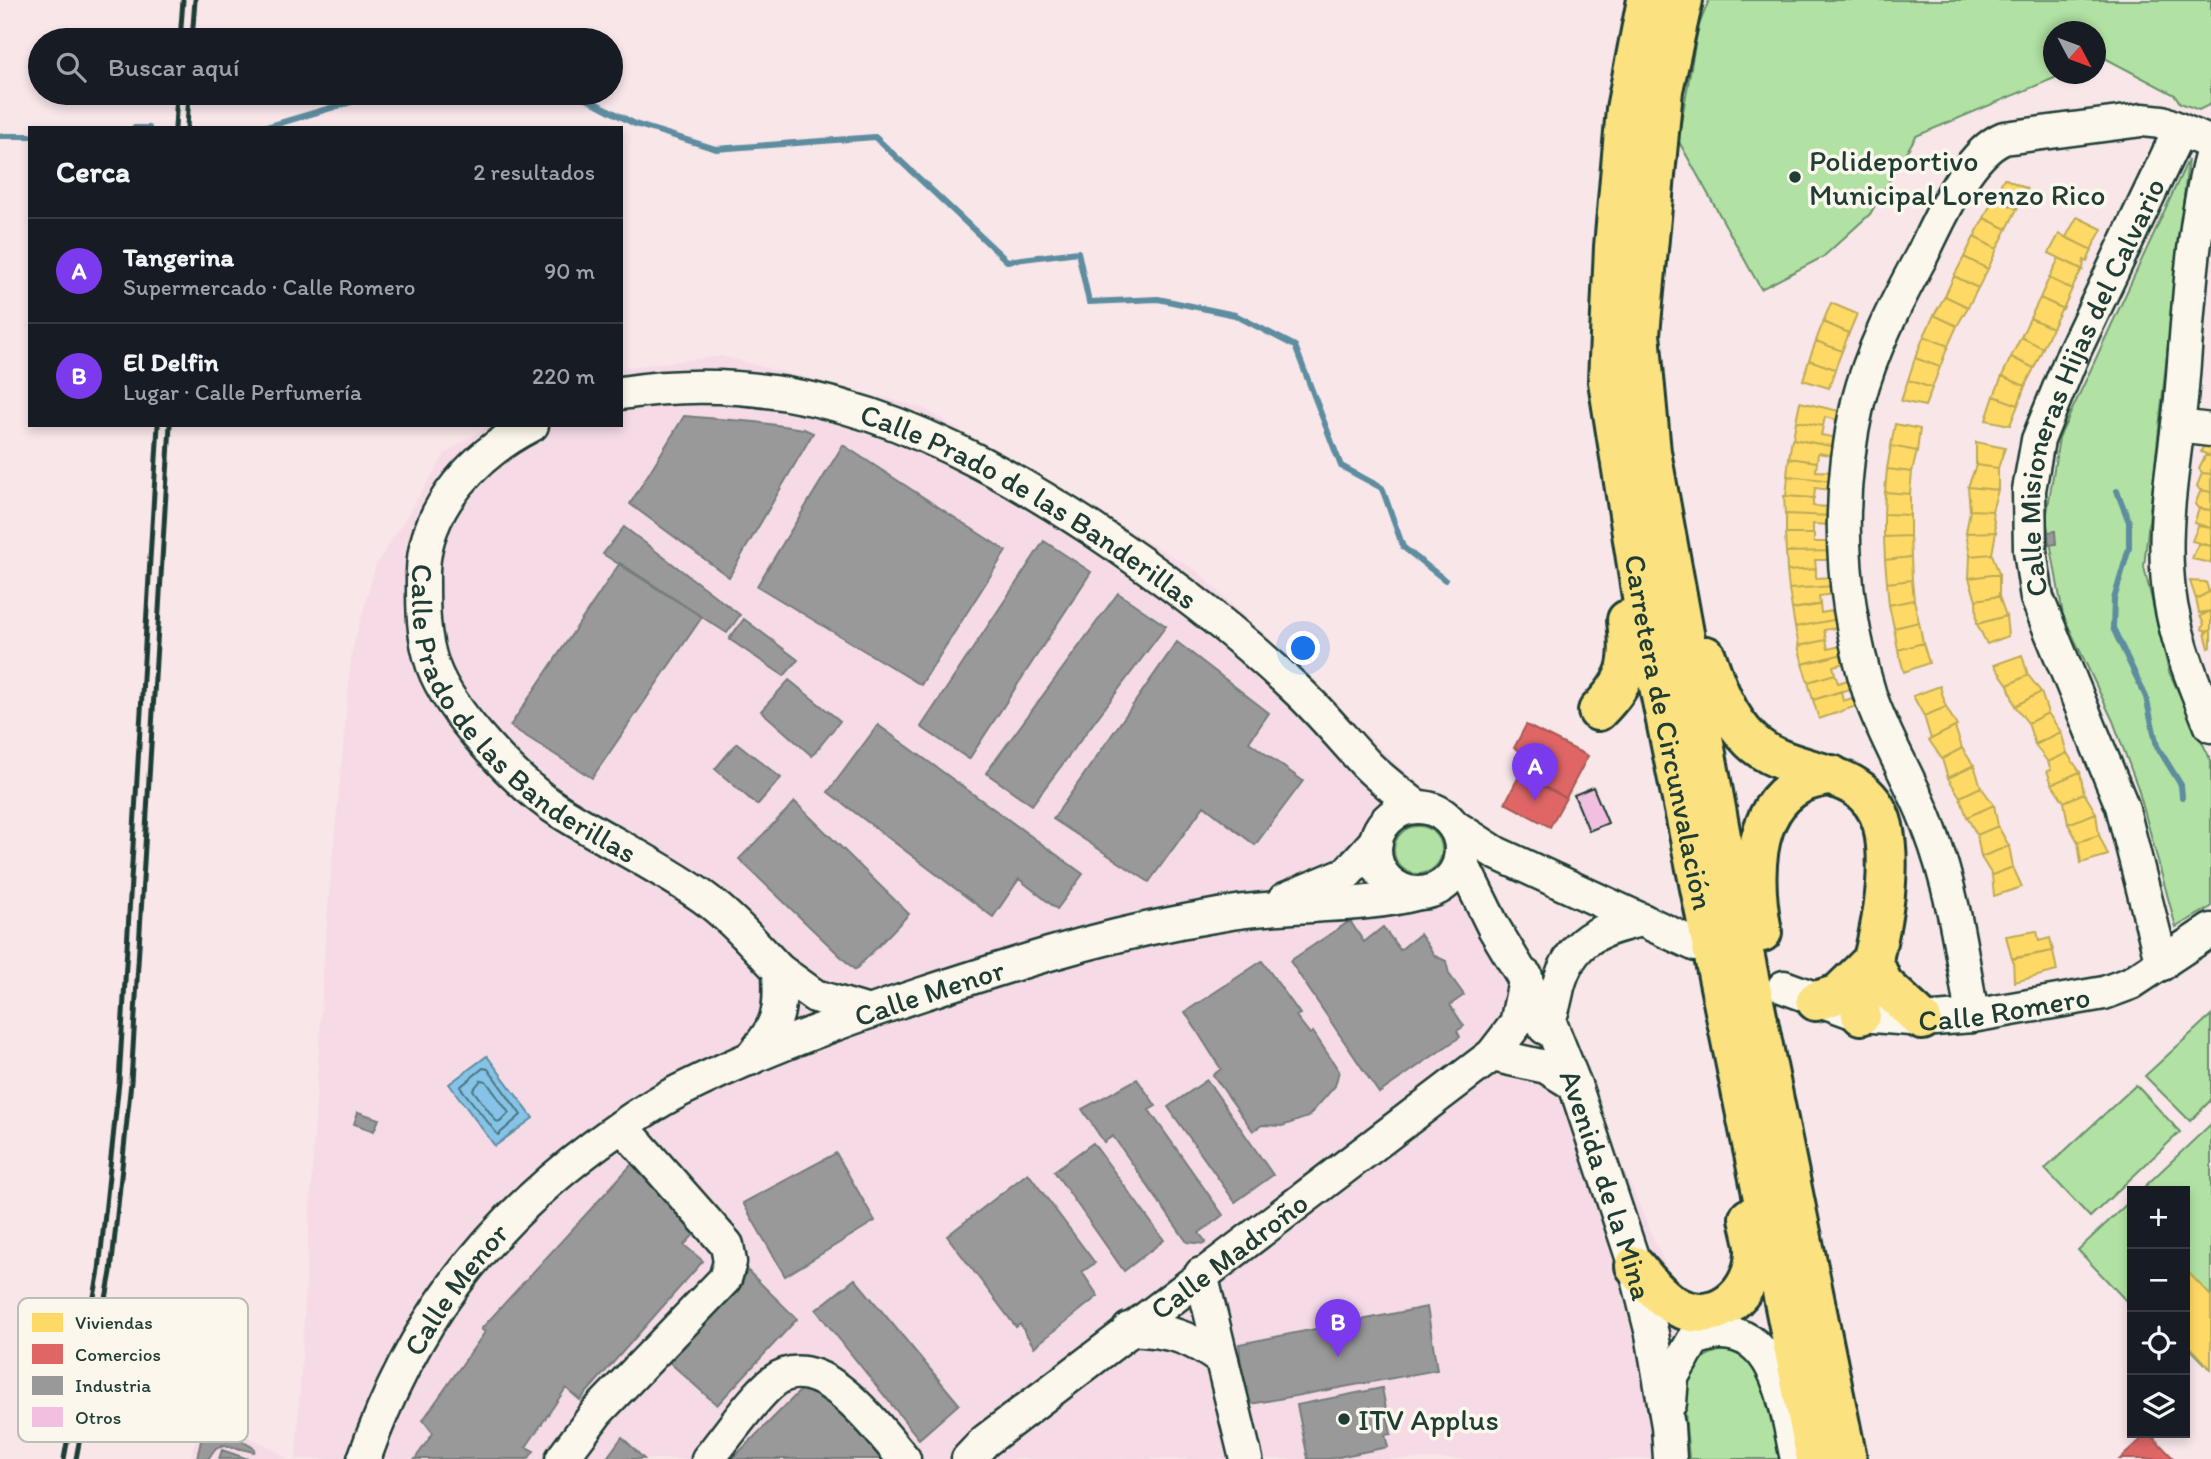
<!DOCTYPE html>
<html lang="es">
<meta charset="utf-8">
<style>
:root{--surface:#171b24;--page:#20242c;--text:#f1f3f6;--muted:#9ea1a6;--line:#363941;--accent:#7c3aed}
body{margin:0;font-family:Itim,sans-serif;background:var(--page);color:var(--text)}
.controls{position:absolute;right:21px;bottom:21px;display:grid;overflow:hidden;border-radius:0px;box-shadow:0 4px 10px #0003}
.controls button{width:63px;height:63px;display:grid;place-items:center;padding:0;border:0;border-bottom:2px solid var(--line);background:var(--surface);color:var(--text);font:35px sans-serif}
.compass{position:absolute;left:2043px;top:21px;width:63px;height:63px;border-radius:50%;background:var(--surface);box-shadow:0 4px 10px #0003;rotate:131deg}
.you{position:absolute;left:1304px;top:649px;width:24px;height:24px;margin:-18px;border:5px solid #fff;border-radius:50%;background:#1a73e8;box-shadow:0 0 0 10px #1a73e833}
.badge{display:grid;place-items:center;width:46px;height:46px;border-radius:50%;background:var(--accent);color:#fff;font-size:23px;font-weight:700}
.pin{position:absolute;translate:-50% -58px;filter:drop-shadow(0 2px 4px #0008)}
.pin::after{content:'';position:absolute;top:37px;width:24px;height:21px;background:inherit;clip-path:polygon(0 0,100% 0,50% 100%)}
.list{margin:0;padding:0;list-style:none}
h2{display:flex;justify-content:space-between;align-items:center;height:91px;margin:0;padding:0 28px;font-size:30px}
h2 small{font-size:23px;font-weight:400;color:var(--muted)}
.list li{display:grid;grid-template-columns:46px 1fr auto;gap:21px;align-items:center;box-sizing:border-box;height:105px;padding:0 28px;border-top:2px solid var(--line)}
.list b{display:block;font-size:26px;white-space:nowrap}
.list p{margin:0;font-size:23px;white-space:nowrap;color:var(--muted)}
.list em{font-size:23px;font-style:normal;color:var(--muted)}
.icon{flex:none;width:38px;height:38px;fill:none;stroke:currentColor;stroke-width:2;stroke-linecap:round;stroke-linejoin:round}
.map{position:relative;flex:none;width:2211px;height:1459px;overflow:hidden}
.search{position:absolute;background:var(--surface);box-shadow:0 4px 10px #0003;left:28px;top:28px;width:595px;height:77px;display:flex;align-items:center;gap:18px;box-sizing:border-box;padding:0 24px;border-radius:38px;color:var(--muted);font-size:26px}
.panel{position:absolute;background:var(--surface);box-shadow:0 4px 10px #0003;left:28px;top:126px;width:595px;height:301px;border-radius:0px}
.map>svg:first-child{display:block}
</style>
<div class="map">
<svg width="2211" height="1459" viewBox="0 0 2211 1459">
<rect width="100%" height="100%" fill="#f8e6e9"/>
<filter id="ink" filterUnits="userSpaceOnUse"><feTurbulence type="fractalNoise" baseFrequency=".0143" numOctaves="2"/><feDisplacementMap in="SourceGraphic" scale="14" xChannelSelector="R" yChannelSelector="G"/><feConvolveMatrix kernelMatrix="1 2 1 2 8 2 1 2 1" color-interpolation-filters="sRGB"/></filter>
<g filter="url(#ink)">
<path fill="#f6dbe7" d="M721 356 923 408 1197 571 1425 791 1529 950 1676 1290 1688 1459H296L325 940 352 650 376 565 446 453 489 425H621V368Z
M225 1426 266 1445 288 1459H191L194 1442 203 1428Z"/>
<path fill="#b1e2a3" stroke="#68906c" stroke-width="2" d="M1709 0H2211V104L2199 110 2180 103 2175 95 2103 57 2096 60V32H2054V74H2064L1916 136 1870 214 1823 257 1761 289 1678 140 1698 28Z
M2188 160 2144 567 2169 672 2211 761V907L2176 927 2138 788 2113 721 2063 615 2046 519 2059 438Z
M1394 850a24 24 0 1 1 48 0a24 24 0 1 1-48 0Z
M2211 1015V1100L2190 1121 2145 1076Z
M2136 1085 2180 1132 2090 1217 2045 1169Z
M2211 1124V1370L2185 1343V1191H2140Z
M2132 1199V1307L2078 1250Z
M1726 1350 1749 1359 1757 1370 1782 1459H1689C1687 1419 1670 1356 1726 1350Z"/>
<path fill="#86c3e6" stroke="#5d8d9f" stroke-width="2" d="M487 1056 533 1118 495 1146 449 1084Z"/>
<path fill="#ffd966" stroke="#bcaa57" stroke-width="2" d="M2004 178 2027 189 2017 209 1994 197Z
M1994 197 2017 209 2007 229 1984 218Z
M2077 217 2102 229 2091 250 2066 237Z
M1984 218 2007 229 1997 249 1974 237Z
M2059 234 2092 250 2087 262 2084 260 2083 270 2049 253Z
M1974 237 1997 249 1988 269 1964 257Z
M1964 257 1988 269 1978 288 1954 276Z
M2059 258 2082 269 2072 289 2049 278Z
M1954 276 1978 288 1968 307 1945 296Z
M2049 278 2072 289 2063 309 2040 298Z
M1945 296 1968 307 1957 326 1934 315Z
M2040 298 2062 308 2052 328 2030 318Z
M1831 303 1857 314 1849 333 1823 322Z
M1934 315 1957 326 1948 346 1924 336Z
M2030 318 2052 328 2043 348 2021 337Z
M1823 322 1849 333 1842 351 1816 341Z
M1924 336 1948 346 1940 367 1915 358Z
M2021 337 2043 348 2034 368 2011 357Z
M1816 341 1842 351 1835 369 1809 360Z
M2011 357 2034 368 2025 386 2002 376Z
M1915 358 1940 367 1932 388 1908 380Z
M1809 360 1835 369 1829 388 1803 380Z
M2002 376 2025 386 2018 405 1994 396Z
M1908 380 1932 388 1925 406 1901 401Z
M1994 396 2018 405 2010 425 1986 420Z
M1800 402 1843 412 1841 421 1825 417 1823 426 1796 421Z
M1796 421 1823 426 1821 435 1838 438 1836 447 1793 439Z
M1895 424 1920 429 1917 451 1891 446Z
M1792 439 1836 447 1835 456 1818 453 1817 462 1789 458Z
M2206 439H2211V456L2201 452Z
M1976 442 2005 448 1998 468 1976 465Z
M1891 446 1917 451 1912 472 1887 469Z
M2205 456H2211V474L2202 473 2199 468Z
M1789 458 1817 462 1816 471 1833 472 1832 481 1787 476Z
M1976 465 1998 468V490L1968 487Z
M1887 469 1912 472 1910 494 1885 492Z
M2202 473 2211 474V492L2200 490 2197 486Z
M1788 476 1832 481 1831 490 1815 488 1814 498 1786 496Z
M1968 487 1998 490 1992 511 1970 510Z
M2201 490 2211 492V510L2198 508 2195 504Z
M1885 492 1910 494V515L1884 514Z
M1784 496 1813 498V506L1830 507 1831 516 1785 514Z
M2199 509 2211 510V528L2194 523Z
M1970 510 1992 511 1996 532 1966 533Z
M1786 514 1831 516V525L1813 524V534H1786Z
M1884 514 1910 515V536L1884 537Z
M2198 526 2211 528V546L2192 541Z
M1996 532 1992 554 1970 556 1966 533Z
M1785 534H1814V542H1831V551L1786 552Z
M1910 536 1911 557 1885 560 1884 537Z
M2198 544 2211 546V563L2192 559Z
M1831 551 1832 560H1815L1816 569 1787 571 1786 552Z
M1992 554 1999 574 1969 578 1970 556Z
M1911 557 1912 580 1887 583 1885 560Z
M1816 569V578L1833 577 1834 586 1789 589 1787 571Z
M1999 574V596L1976 600 1969 578Z
M1912 580 1914 600 1889 605 1887 583Z
M2190 581 2206 582 2209 592 2196 599Z
M1834 586 1835 594 1819 596 1820 605 1792 609 1789 589Z
M2211 591V611L2199 613 2196 599Z
M1999 596 2006 616 1977 624 1976 600Z
M1914 600 1919 622 1894 628 1889 605Z
M1820 604 1821 613 1838 610 1839 619 1795 627 1792 609Z
M2211 611V630L2207 632 2202 629 2204 624 2200 616Z
M2006 616 2008 636 1987 644 1977 624Z
M1839 619 1841 627 1824 630 1826 640 1799 646 1795 627Z
M1919 622 1923 643 1898 650 1894 628Z
M2211 630V647L2209 648 2205 633Z
M1826 640 1828 649 1845 645 1847 653 1803 664 1798 646Z
M1923 643 1929 663 1904 672 1898 650Z
M1847 653 1849 662 1833 666 1835 674 1808 682 1802 664Z
M2022 655 2028 675 2008 685 1994 665Z
M1835 674 1838 683 1854 678 1856 687 1813 700 1808 682Z
M2028 675 2041 692 2015 706 2008 685Z
M1940 686 1946 707 1924 716 1913 696Z
M1841 691 1843 701 1859 696 1862 704 1819 719 1813 700Z
M2041 692 2048 713 2028 723 2015 706Z
M1946 707 1957 726 1931 739 1924 716Z
M2048 713 2061 732 2035 744 2028 723Z
M1955 727 1962 748 1942 759 1929 740Z
M2061 732 2067 753 2048 762 2035 745Z
M1962 748 1974 766 1948 778 1942 759Z
M2067 753 2080 772 2052 784 2047 771 2051 770 2048 762Z
M1974 765 1981 787 1960 797 1948 778Z
M2080 772 2084 793 2064 802 2052 784Z
M1981 787 1994 805 1967 817 1960 797Z
M2084 793 2096 813 2068 824 2064 802Z
M1994 805 1998 826 1977 835 1967 817Z
M2096 813 2099 835 2078 842 2068 824Z
M1998 826 2009 846 1981 857 1977 835Z
M2099 835 2108 855 2081 863 2078 842Z
M2009 846 2013 867 1992 875 1981 857Z
M2013 867 2022 887 1994 896 1992 875Z
M2037 931 2039 941 2050 938 2053 951 2012 959 2006 936Z
M2053 951 2057 971 2014 982 2013 958Z
M2185 1269 2211 1296V1369L2185 1341Z"/>
<path fill="#e06666" stroke="#a65a57" stroke-width="2" d="M1526 725 1588 756 1566 798 1520 774 1530 756 1514 748Z
M1520 774 1566 798 1550 827 1505 803Z
M2149 1433 2174 1459H2120L2148 1433Z"/>
<path fill="#999" stroke="#747d7b" stroke-width="2" d="M684 416 755 422 804 429 813 433 729 577 630 504Z
M843 445 1006 551 921 685 757 586Z
M624 527 740 615 727 633 603 554Z
M2055 531 2056 544 2049 545 2048 532Z
M1044 541 1091 572 969 759 921 727Z
M620 563 702 617 592 778 510 726Z
M1118 593 1166 626 1032 805 986 773Z
M744 619 798 660 784 676 729 639Z
M1177 642 1269 713 1249 742 1303 781 1255 845 1204 806 1149 882 1053 819Z
M789 680 840 721 812 756 761 711Z
M878 725 1083 874 1057 909 1019 879 993 917 828 792Z
M737 743 781 778 757 805 715 769Z
M795 802 909 914 855 970 739 859Z
M1350 921 1364 942 1383 927 1400 950 1420 934 1435 956 1446 961 1449 974 1464 995 1450 1005 1464 1026 1457 1031 1460 1037 1379 1093 1290 961Z
M1262 961 1300 1014 1296 1016 1310 1034 1313 1032 1339 1071 1335 1086 1308 1117 1282 1126 1262 1125 1253 1131 1213 1075 1221 1069 1185 1012Z
M1137 1079 1156 1106 1149 1110 1223 1215 1199 1233 1206 1242 1204 1244 1187 1242 1113 1136 1104 1142 1082 1109Z
M1207 1080 1273 1175 1235 1202 1168 1107Z
M358 1112 379 1119 374 1131 354 1124Z
M1093 1143 1164 1240 1124 1271 1054 1171Z
M836 1153 875 1221 785 1276 743 1203Z
M633 1163 701 1227 684 1245 703 1261 580 1400 566 1388 526 1447 534 1451 528 1459H415L433 1433 423 1420 485 1332 481 1329Z
M1028 1173 1095 1263 1082 1272 1098 1296 1034 1347 1020 1324 1016 1327 947 1236Z
M748 1271 797 1319 717 1405 668 1361Z
M855 1279 959 1404 919 1439 816 1310Z
M1427 1307 1437 1370 1245 1405 1239 1344Z
M808 1383 891 1459H732Z
M1382 1388 1391 1434 1385 1435 1388 1447 1329 1459H1308L1297 1405Z
M216 1429 227 1431 255 1449 254 1452 224 1445 216 1448 208 1459H197L202 1436Z
M622 1437 644 1459H606Z
M222 1450 248 1459H219Z"/>
<g fill="none" stroke-linecap="round" stroke-linejoin="round">
<path stroke="#48737b" stroke-width="2" d="M483 1068 488 1069 521 1115 498 1135 460 1087Z
M481 1080 486 1081 509 1113 500 1122 496 1121 473 1090Z"/>
<path stroke="#5d8d9f" stroke-width="6" d="M576 93 635 124 716 149 875 137 1007 261 1078 252 1089 302 1158 299 1235 315 1295 346 1341 466 1382 488 1403 547 1445 580
M134 128H149
M232 128 270 126 381 93
M0 136H30
M2117 491 2129 522V548L2114 599 2113 628 2146 697 2157 746 2181 785 2182 797"/>
</g>
<path fill="#f1c0e1" stroke="#1f3d34" stroke-width="2" d="M1593 787 1608 823 1589 831 1574 795Z"/>
<g fill="none" stroke-linecap="round" stroke-linejoin="round">
<g stroke="#1f3d34" stroke-width="37">
<g id="minor">
<path d="M2211 156C2191 231 2188 322 2181 399 2175 455 2164 512 2167 568 2169 624 2190 675 2211 726"/>
<path id="s1" d="M621 393C801 365 945 433 1092 529 1164 577 1233 629 1296 689 1322 713 1344 741 1368 766 1383 781 1401 794 1417 807"/>
<path id="s2" d="M532 425C477 453 425 506 423 571 423 604 422 634 433 666 450 713 519 786 561 812 607 841 658 865 703 897 731 917 755 945 779 970 781 1017 779 1022 750 1059"/>
<path d="M2178 426 2211 430"/>
<circle cx="1418" cy="850" r="43"/>
<path d="M1454 826 1496 853 1696 945"/>
<path id="s3" d="M1460 859 1494 928 1549 1020 1575 1085 1635 1266 1652 1334 1668 1426 1670 1459"/>
<path d="M1285 899 1347 873 1376 841"/>
<path id="s4" d="M2162 964 2122 806 2037 598 2030 550 2029 490 2038 440 2073 354 2179 131"/>
<path d="M779 970 815 996 869 1012"/>
<path id="s5" d="M1784 987 1861 1015 1922 1020 1972 1016 2104 993 2131 983 2211 930"/>
<path d="M1972 1016C1961 948 1953 890 1928 825 1912 781 1885 740 1870 695 1840 598 1835 502 1858 402 1871 351 1896 303 1921 257 1939 221 1967 153 2004 138L2142 120 2162 122 2211 143"/>
<path d="M1545 1028C1552 1016 1555 1001 1558 987 1571 939 1598 930 1642 920"/>
<path d="M1492 1055 1546 1067 1575 1085"/>
<path d="M1201 1274 1246 1459"/>
<path d="M1129 1329C1170 1331 1189 1336 1222 1360"/>
<path d="M1670 1403 1672 1377 1694 1339C1702 1337 1712 1333 1720 1333 1781 1332 1787 1417 1797 1459"/>
<path id="s6" d="M364 1459C411 1327 481 1230 594 1146 621 1126 649 1106 679 1091 757 1052 840 1021 922 994 1007 966 1091 939 1180 922 1204 918 1230 912 1255 910 1310 904 1366 907 1419 893"/>
<path d="M562 1459 597 1412 725 1279 730 1262 727 1245 622 1126"/>
<path d="M708 1459C726 1438 753 1397 774 1381 819 1346 878 1429 904 1459"/>
<path id="s7" d="M968 1459 985 1441 1492 1055 1516 1024 1526 976"/>
</g>
</g>
<g stroke="#1f3d34" stroke-width="44">
<g id="major">
<path id="s8" d="M1647 0 1626 109 1614 247 1608 381 1646 622 1816 1459"/>
<path d="M1683 0 1663 90 1640 334 1651 452 1727 869 1847 1459"/>
<path d="M1706 656C1717 688 1727 717 1751 741 1791 780 1867 762 1883 826 1892 867 1883 919 1873 959 1868 981 1858 993 1861 1015"/>
<path d="M1598 711C1629 679 1632 664 1627 620"/>
<path d="M1762 932C1753 884 1749 811 1800 784 1809 779 1822 777 1832 775"/>
<path d="M1873 961 1883 984 1922 1020"/>
<path d="M1816 1001 1838 994 1871 962"/>
<path d="M1635 1266C1647 1280 1658 1295 1674 1305 1715 1329 1755 1294 1755 1250 1755 1240 1751 1228 1749 1218"/>
</g>
</g>
<use href="#minor" stroke="#fbf7ec" stroke-width="32"/>
<use href="#major" stroke="#fbe180" stroke-width="38"/>
<path stroke="#1f3d34" stroke-width="5" d="M180 40 183 0
M192 40 195 0
M175 128 177 93
M187 128 189 93
M64 1459 99 1270 119 1082 158 425
M76 1459 111 1272 131 1082 170 425"/>
</g>
</g>
<g fill="#1f3d34" stroke="#fbf7ec" stroke-width="2.5">
<circle cx="1795" cy="177" r="7"/>
<circle cx="1344" cy="1419" r="7"/>
</g>
<g text-anchor="middle" dominant-baseline="central" stroke-width="7" stroke-linejoin="round" paint-order="stroke">
<g font-size="30" fill="#1f3d34" stroke="#fbf7ec" text-anchor="start">
<text x="1809" y="160">Polideportivo<tspan x="1809" dy="34">Municipal Lorenzo Rico</tspan></text>
<text x="1358" y="1419">ITV Applus</text>
</g>
<g font-size="30" fill="#1f3d34" stroke="#fbf7ec">
<text stroke="none"><textPath href="#s4" startOffset="611">Calle Misioneras Hijas del Calvario</textPath></text>
<text stroke="none"><textPath href="#s1" startOffset="436">Calle Prado de las Banderillas</textPath></text>
<text stroke="none"><textPath href="#s2" startOffset="376">Calle Prado de las Banderillas</textPath></text>
<text stroke="none"><textPath href="#s8" startOffset="740">Carretera de Circunvalación</textPath></text>
<text stroke="none"><textPath href="#s6" startOffset="765">Calle Menor</textPath></text>
<text stroke="none"><textPath href="#s5" startOffset="226">Calle Romero</textPath></text>
<text stroke="none"><textPath href="#s3" startOffset="359">Avenida de la Mina</textPath></text>
<text stroke="none"><textPath href="#s7" startOffset="331">Calle Madroño</textPath></text>
<text stroke="none"><textPath href="#s6" startOffset="194">Calle Menor</textPath></text>
</g>
</g>
<rect x="18" y="1298" width="230" height="144" rx="10" fill="#fbf7ec" stroke="#b9bfb5" stroke-width="2"/>
<rect x="32" y="1313" width="31" height="19" fill="#ffd966"/>
<rect x="32" y="1344" width="31" height="20" fill="#e06666"/>
<rect x="32" y="1376" width="31" height="19" fill="#999"/>
<rect x="32" y="1407" width="31" height="20" fill="#f1c0e1"/>
<g font-size="19" fill="#1f3d34">
<text x="75" y="1329">Viviendas</text>
<text x="75" y="1361">Comercios</text>
<text x="75" y="1392">Industria</text>
<text x="75" y="1424">Otros</text>
</g>
</svg>
<div class="controls">
<button>+</button>
<button>−</button>
<button><svg class="icon" aria-label="locate" viewBox="0 0 24 24"><circle cx="12" cy="12" r="6"/><path d="M12 2v4M12 18v4M2 12h4M18 12h4"/></svg></button>
<button><svg class="icon" aria-label="layers" viewBox="0 0 24 24"><path d="M12 4l9 5-9 5-9-5zM3 14l9 5 9-5"/></svg></button>
</div>
<svg class="compass" viewBox="-18 -18 36 36"><path d="M0-13l5 13h-10z" fill="#e53935"/><path d="M0 13l5-13h-10z" fill="#9ea1a6"/></svg>
<div class="you"></div>
<div class="pin badge" style="left:1535px;top:801px">A</div>
<div class="pin badge" style="left:1338px;top:1357px">B</div>
<div class="search"><svg class="icon" aria-label="search" viewBox="0 0 24 24"><circle cx="10" cy="10" r="6"/><path d="M15 15l6 6"/></svg>Buscar aquí</div>
<section class="panel">
<h2>Cerca<small>2 resultados</small></h2>
<ul class="list">
<li><span class="badge">A</span><div><b>Tangerina</b><p>Supermercado · Calle Romero</p></div><em>90 m</em></li>
<li><span class="badge">B</span><div><b>El Delfin</b><p>Lugar · Calle Perfumería</p></div><em>220 m</em></li>
</ul>
</section>
</div>
